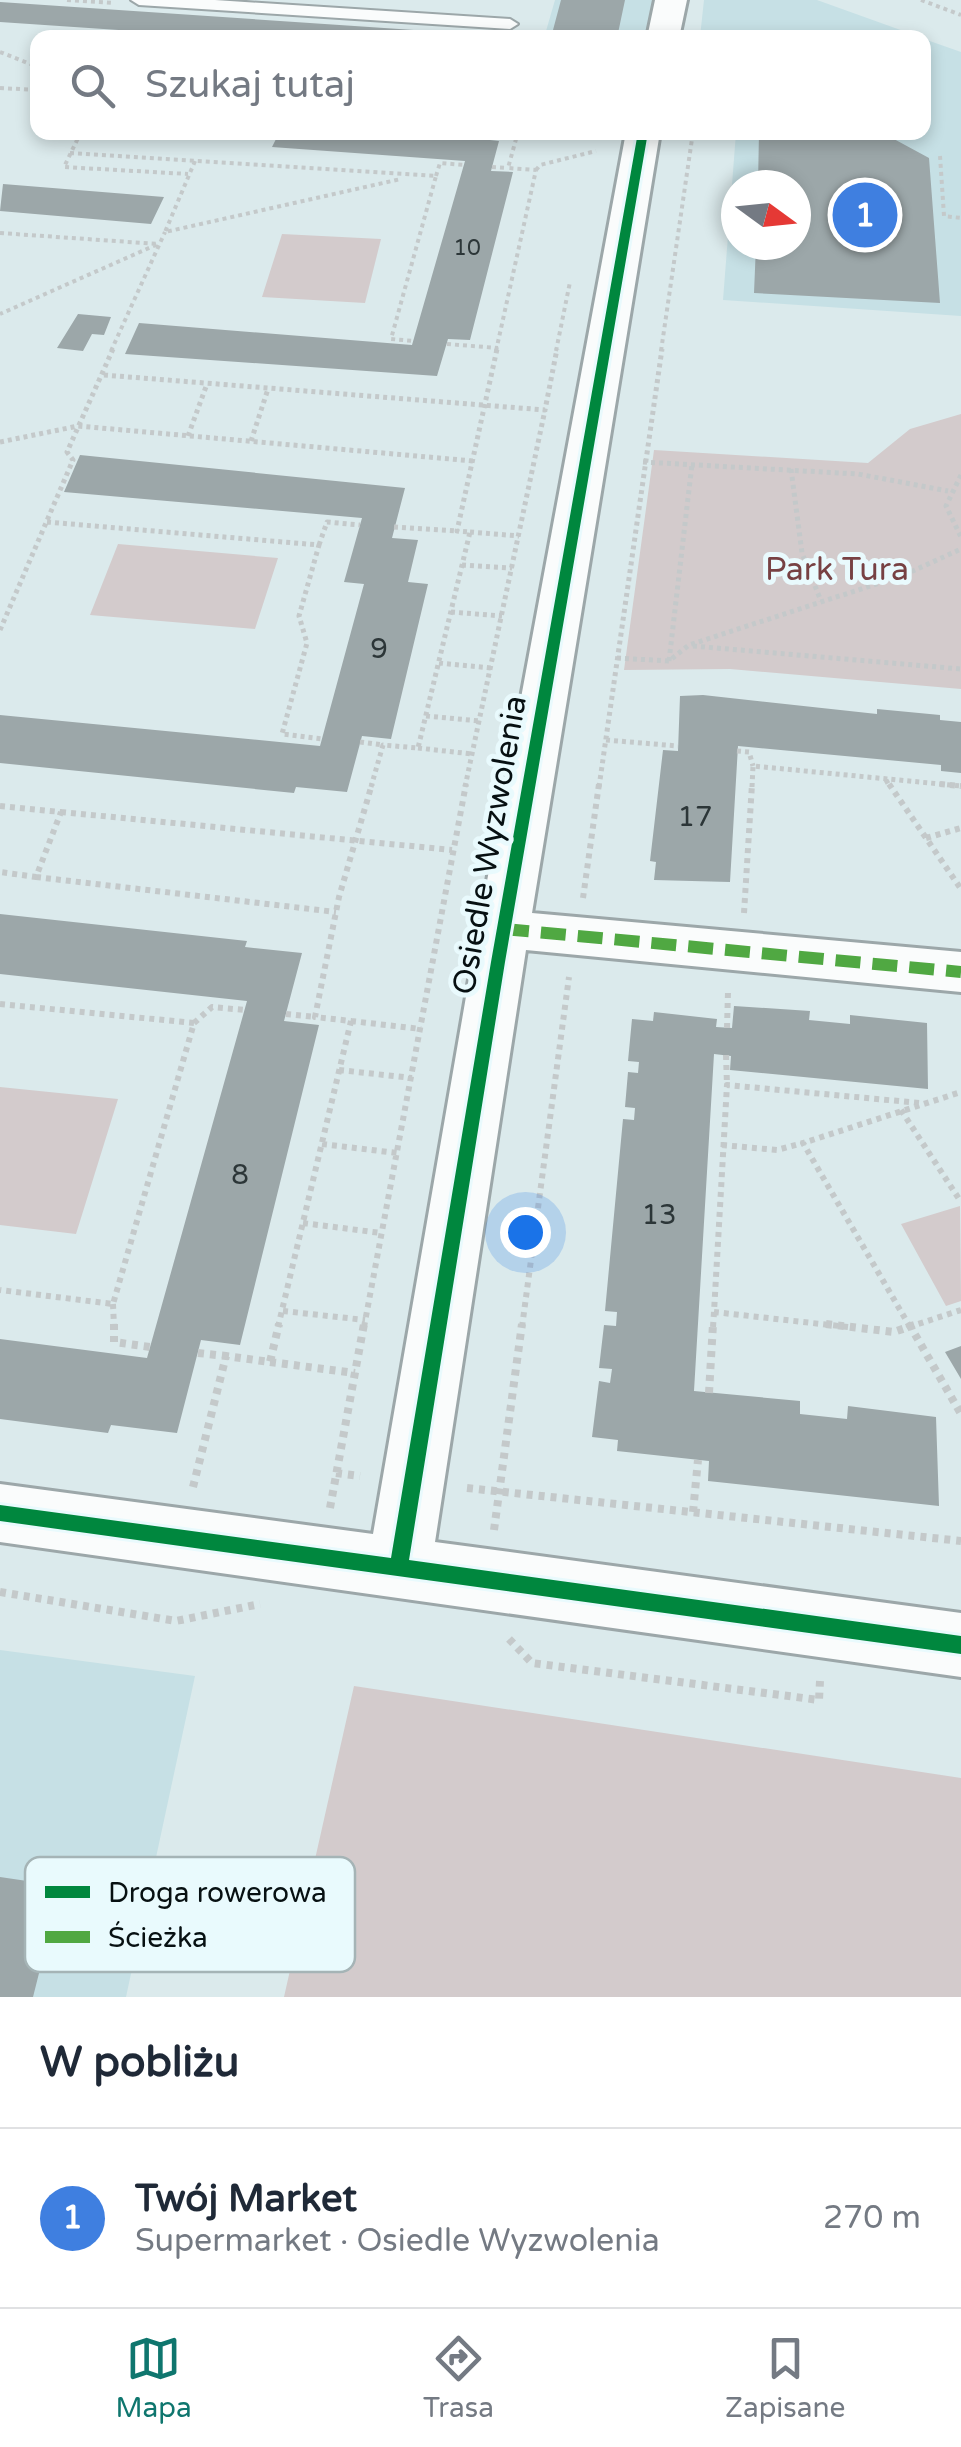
<!DOCTYPE html>
<html lang="pl">
<meta charset="utf-8">
<style>
:root{--surface:#fff;--page:#f2f2f3;--text:#1f2937;--muted:#747a83;--line:#e0e1e3;--accent:#0f766e}
body{margin:0;font-family:"Varela Round",sans-serif;background:var(--page);color:var(--text)}
.compass{position:absolute;left:721px;top:170px;width:90px;height:90px;border-radius:50%;background:var(--surface);box-shadow:0 5px 15px #0003;rotate:105deg}
.you{position:absolute;left:525px;top:1232px;width:35px;height:35px;margin:-25px;border:8px solid #fff;border-radius:50%;background:#1a73e8;box-shadow:0 0 0 15px #1a73e833}
.badge{display:grid;place-items:center;width:65px;height:65px;border-radius:50%;background:var(--accent);color:#fff;font-size:32px;font-weight:700}
.pin{position:absolute;translate:-50% -50%;border:5px solid #fff;box-shadow:0 2px 10px #0006}
.list{margin:0;padding:0;list-style:none}
h2{display:flex;justify-content:space-between;align-items:center;height:130px;margin:0;padding:0 40px;font-size:42px}
h2 small{font-size:32px;font-weight:400;color:var(--muted)}
.list li{display:grid;grid-template-columns:65px 1fr auto;gap:30px;align-items:center;box-sizing:border-box;height:180px;padding:0 40px;border-top:2px solid var(--line)}
.list b{display:block;font-size:38px;white-space:nowrap}
.list p{margin:0;font-size:32px;white-space:nowrap;color:var(--muted)}
.list em{font-size:32px;font-style:normal;color:var(--muted)}
.icon{flex:none;width:55px;height:55px;fill:none;stroke:currentColor;stroke-width:2;stroke-linecap:round;stroke-linejoin:round}
.map{position:relative;flex:none;width:961px;height:1997px;overflow:hidden}
.search{position:absolute;background:var(--surface);box-shadow:0 5px 15px #0003;left:30px;right:30px;top:30px;height:110px;display:flex;align-items:center;gap:25px;box-sizing:border-box;padding:0 35px;border-radius:20px;color:var(--muted);font-size:38px}
.sheet{height:310px;background:var(--surface)}
nav{display:flex;justify-content:space-around;align-items:center;box-sizing:border-box;height:140px;border-top:2px solid var(--line);background:var(--surface);font-size:28px;color:var(--muted)}
nav a{display:grid;justify-items:center;gap:5px}
nav .on{color:var(--accent)}
.map>svg:first-child{display:block}
</style>
<div class="map">
<svg width="961" height="1997" viewBox="0 0 961 1997">
<rect width="100%" height="100%" fill="#dbeaec"/>
<path fill="#c6e0e5" fill-rule="evenodd" d="M555 0H653L645 37 544 38Z
M704 0H817L920 37H700Z
M924 39 961 52V316L723 300 736 133 924 132ZM736 185H796V245H736Z
M0 1650 195 1676 126 1997H0Z"/>
<path fill="#d3cbcc" d="M282 234 381 239 365 303 262 297Z
M961 414V689L730 669 624 670 654 450 868 463 910 429Z
M118 544 278 558 255 629 90 615Z
M0 1087 118 1099 76 1234 0 1225Z
M960 1206 961 1301 946 1306 901 1224Z
M354 1686 961 1778V1997H284Z"/>
<path fill="#9ca7a9" d="M561 0H625L617 38H566L568 31 553 30Z
M0 2 488 35V38H237L0 22Z
M226 132H417L499 141 491 171 513 172 470 340 448 339 437 376 125 354 139 323 412 345 465 161 272 147 276 139Z
M759 132H881L929 158 940 303 754 293 756 245H796V185H758Z
M3 184 164 197 151 224 0 211Z
M78 314 111 317 104 335 92 334 83 351 57 348Z
M80 455 405 488 392 538 418 540 408 582 428 584 391 739 362 736 347 792 296 787 294 793 0 763V715L320 746 364 584 344 582 362 518 64 492Z
M703 695 877 714V709L940 715V720L961 722V773L941 771V765L738 746 730 882 654 880 656 862 650 861 663 750 678 751 680 696Z
M0 914 247 941 245 947 302 953 284 1021 319 1025 240 1345 201 1340 177 1433 111 1425 108 1433 0 1419V1339L147 1358 247 1001 0 974Z
M734 1006 810 1011 809 1020 850 1024V1015L927 1023 928 1089 730 1070 731 1056 714 1054 694 1391 800 1401V1414L847 1419 848 1406 936 1417 939 1506 708 1481 709 1461 617 1451 618 1440 592 1437 599 1381 610 1383 612 1369 599 1368 604 1325 616 1326 617 1312 605 1311 623 1119 634 1120 635 1108 625 1107 628 1072 638 1073 639 1062 628 1061 632 1019 653 1021 654 1012 717 1019 716 1027 732 1028Z
M961 1346V1379L945 1352Z
M0 1877 61 1886 33 1997H0Z"/>
<g fill="none" stroke-linecap="round" stroke-linejoin="round">
<g stroke="#9ca7a9" stroke-width="4">
<path id="lane" d="M131 0H215L510 19 518 24 510 29 139 5Z"/>
</g>
<g stroke="#9ca7a9" stroke-width="6">
<path id="street" d="M655 0H687L679 38H647Z
M626 132H660L532 913 961 952V992L526 950 435 1542 961 1613V1677L0 1542V1484L373 1534 472 962Z"/>
</g>
<path stroke="#c4c9ca" stroke-width="4" stroke-dasharray="4 4" stroke-linecap="butt" d="M67 0 113 3
M921 0 961 15
M0 52 38 67
M0 88 38 90
M81 132 64 167 188 174
M70 153 436 176 391 339 413 341
M940 156 944 216 961 218
M195 161 165 232 401 179
M492 167 508 168
M536 170 540 165 596 151
M436 176 440 163 464 165
M0 233 158 244 0 314
M447 344 498 348
M111 351 165 232
M496 351 536 170 508 168 518 132
M556 351 570 282
M661 351 693 132"/>
<path stroke="#c4c9ca" stroke-width="5" stroke-dasharray="4 4" stroke-linecap="butt" d="M104 375 545 410 557 349
M188 436 207 384
M251 441 268 389
M0 442 78 426 473 461
M643 462 858 474 948 491
M791 469 802 553 821 601
M961 475 946 506 961 537
M47 522 319 545 299 616 307 643 282 734 322 739
M394 527 457 531
M470 532 519 536
M319 545 327 522 360 525
M462 565 512 568
M451 612 502 616
M0 630 73 460 67 452 113 349
M693 646 961 669
M617 658 669 661 689 645 904 575 961 549
M669 661 692 464
M439 663 491 668
M426 716 480 721
M606 740 678 746
M360 742 383 745
M418 748 472 754
M737 751 749 752 753 766
M886 780 890 787
M371 787 383 745 418 748 470 532 457 531 497 349
M465 787 545 410
M599 787 662 349
M752 787 753 766 961 786"/>
<path stroke="#c4c9ca" stroke-width="6" stroke-dasharray="5 5" stroke-linecap="butt" d="M889 784 961 889
M940 784 961 786
M0 806 61 812 36 877 0 872
M61 812 452 850
M926 838 961 828
M36 877 336 912
M583 898 599 784
M744 913 752 784
M0 1004 194 1023 113 1304 0 1290
M286 1014 315 1017
M351 1021 421 1029
M194 1023 212 1007 245 1010
M727 1028 728 992
M726 1055 727 1085
M339 1070 412 1078
M901 1110 961 1202
M322 1144 397 1153
M722 1145 777 1150 803 1143
M303 1223 381 1233
M113 1304 114 1327
M283 1311 365 1320
M278 1327 351 1021 315 1017 339 897 372 784
M364 1327 466 784
M522 1327 569 977
M713 1327 714 1312
M848 1327 714 1312 727 1085 920 1103
M909 1327 961 1310
M910 1327 803 1143 961 1092"/>
<path stroke="#c4c9ca" stroke-width="8" stroke-dasharray="6 6" stroke-linecap="butt" d="M114 1324V1342L150 1347
M826 1324 894 1332 917 1324
M909 1324 961 1414
M198 1353 226 1356
M270 1362 355 1373
M709 1393 713 1324
M336 1473 360 1476
M193 1487 226 1356 270 1362 279 1324
M467 1488 961 1541
M330 1508 364 1324
M693 1512 698 1460
M494 1530 522 1324
M0 1592 176 1621 260 1604
M509 1639 532 1663 819 1700 820 1681"/>
<use href="#lane" fill="#fafcfc" fill-rule="evenodd"/>
<use href="#street" fill="#fafcfc" fill-rule="evenodd"/>
<path stroke="#50a842" stroke-width="12" stroke-dasharray="25 12" stroke-linecap="butt" d="M504 929 961 972"/>
<g stroke="#e9fafd" stroke-width="6">
<path id="cycleway" d="M638 132H648L505 962 409 1560 961 1636V1654L0 1521V1505L391 1558 491 962Z"/>
</g>
<use href="#cycleway" fill="#00873e" fill-rule="evenodd"/>
</g>
<g text-anchor="middle" dominant-baseline="central" stroke-width="10" stroke-linejoin="round" paint-order="stroke">
<g font-size="22" fill="#2c3638">
<text x="467" y="248">10</text>
</g>
<g font-size="28" fill="#2c3638">
<text x="379" y="649">9</text>
<text x="695" y="817">17</text>
<text x="240" y="1175">8</text>
<text x="659" y="1215">13</text>
</g>
<g font-size="32" fill="#774143" stroke="#e9fafd">
<text x="837" y="570">Park Tura</text>
</g>
<g font-size="32" fill="#071012" stroke="#e9fafd">
<text transform="translate(490 845) rotate(-80)">Osiedle Wyzwolenia</text>
</g>
</g>
<rect x="25" y="1857" width="330" height="115" rx="15" fill="#e9fafd" stroke="#a5b4b6" stroke-width="2.5"/>
<rect x="45" y="1886" width="45" height="12" fill="#00873e"/>
<rect x="45" y="1931" width="45" height="12" fill="#50a842"/>
<g font-size="28" fill="#071012">
<text x="108" y="1902">Droga rowerowa</text>
<text x="108" y="1947">Ścieżka</text>
</g>
</svg>
<svg class="compass" viewBox="-18 -18 36 36"><path d="M0-13l5 13h-10z" fill="#e53935"/><path d="M0 13l5-13h-10z" fill="#747a83"/></svg>
<div class="you"></div>
<div class="pin badge" style="left:865px;top:215px;background:#3f7fe0">1</div>
<div class="search"><svg class="icon" aria-label="search" viewBox="0 0 24 24"><circle cx="10" cy="10" r="6"/><path d="M15 15l6 6"/></svg>Szukaj tutaj</div>
</div>
<section class="sheet">
<h2>W pobliżu<small></small></h2>
<ul class="list">
<li><span class="badge" style="background:#3f7fe0">1</span><div><b>Twój Market</b><p>Supermarket · Osiedle Wyzwolenia</p></div><em>270 m</em></li>
</ul>
</section>
<nav>
<a class="on"><svg class="icon" aria-label="map" viewBox="0 0 24 24"><path d="M3 6l6-2 6 2 6-2v14l-6 2-6-2-6 2zM9 4v14M15 6v14"/></svg>Mapa</a>
<a><svg class="icon" aria-label="directions" viewBox="0 0 24 24"><path d="M12 3l9 9-9 9-9-9zM9 14v-3h6M13 9l2 2-2 2"/></svg>Trasa</a>
<a><svg class="icon" aria-label="saved" viewBox="0 0 24 24"><path d="M7 4h10v16l-5-4-5 4z"/></svg>Zapisane</a>
</nav>
